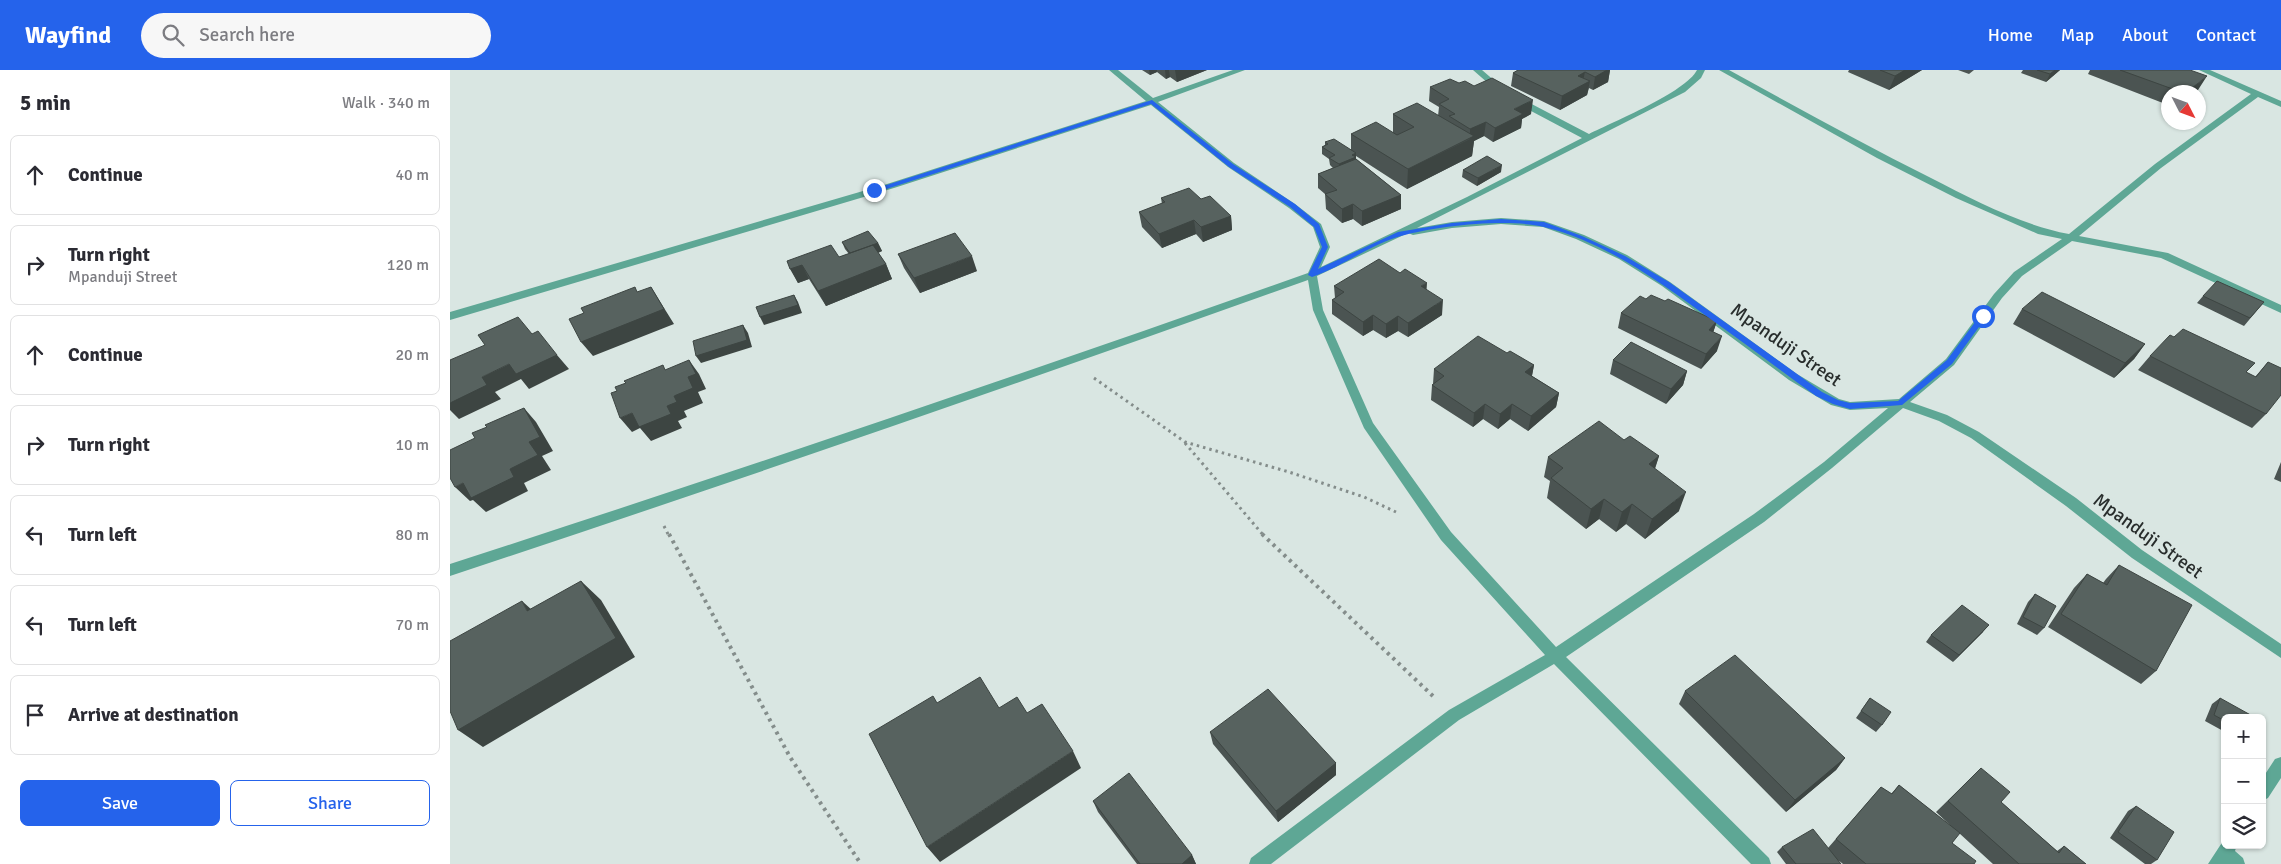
<!DOCTYPE html>
<meta charset="utf-8">
<style>
:root{--surface:#fff;--page:#f7f7f7;--text:#2b2b33;--muted:#7c7c81;--line:#e1e1e2;--accent:#2563eb}
body{margin:0;font-family:Signika,sans-serif;background:var(--page);color:var(--text)}
.controls{position:absolute;right:15px;bottom:15px;display:grid;overflow:hidden;border-radius:8px;box-shadow:0 1px 4px #0004}
.controls button{width:45px;height:45px;display:grid;place-items:center;padding:0;border:0;border-bottom:1px solid var(--line);background:var(--surface);color:var(--text);font:25px sans-serif}
.compass{position:absolute;left:1711px;top:15px;width:45px;height:45px;border-radius:50%;background:var(--surface);box-shadow:0 1px 4px #0004;rotate:132deg}
.stop{position:absolute;width:15px;height:15px;margin:-11px;border:4px solid #2563eb;border-radius:50%;background:#fff}
.stop.end{background:#2563eb;border-color:#fff;box-shadow:0 1px 5px #0008}
.list{margin:0;padding:0;list-style:none}
h2{display:flex;justify-content:space-between;align-items:center;height:65px;margin:0;padding:0 20px;font-size:21px}
h2 small{font-size:16px;font-weight:400;color:var(--muted)}
.list li{display:grid;grid-template-columns:32px 1fr auto;gap:15px;align-items:center;box-sizing:border-box;height:80px;margin:0 10px 10px;padding:0 10px;border:1px solid var(--line);border-radius:8px}
.list b{display:block;font-size:19px;white-space:nowrap}
.list p{margin:0;font-size:16px;white-space:nowrap;color:var(--muted)}
.list em{font-size:16px;font-style:normal;color:var(--muted)}
.actions{display:flex;gap:10px;padding:15px 20px}
.actions a{flex:1;padding:11px 0;border:1px solid var(--accent);border-radius:8px;text-align:center;font-size:18px;color:var(--accent)}
.actions .main{background:var(--accent);color:#fff}
.icon{flex:none;width:28px;height:28px;fill:none;stroke:currentColor;stroke-width:2;stroke-linecap:round;stroke-linejoin:round}
.map{position:relative;flex:none;width:1831px;height:794px;overflow:hidden}
header{display:flex;align-items:center;gap:30px;box-sizing:border-box;height:70px;padding:0 25px;background:var(--accent);color:#fff}
header strong{font-size:24px}
nav{display:flex;gap:28px;margin-inline-start:auto;font-size:18px}
.search{width:350px;height:45px;background:var(--page);display:flex;align-items:center;gap:12px;box-sizing:border-box;padding:0 18px;border-radius:28px;color:var(--muted);font-size:19px}
main{display:flex}
aside{flex:1;background:var(--surface)}
.map>svg:first-child{display:block}
</style>
<header>
<strong>Wayfind</strong>
<div class="search"><svg class="icon" aria-label="search" viewBox="0 0 24 24"><circle cx="10" cy="10" r="6"/><path d="M15 15l6 6"/></svg>Search here</div>
<nav><a>Home</a><a>Map</a><a>About</a><a>Contact</a></nav>
</header>
<main>
<aside>
<h2>5 min<small>Walk · 340 m</small></h2>
<ul class="list">
<li><svg class="icon" aria-label="ahead" viewBox="0 0 24 24"><path d="M12 20V5M6 11l6-6 6 6"/></svg><div><b>Continue</b></div><em>40 m</em></li>
<li><svg class="icon" aria-label="right" viewBox="0 0 24 24"><path d="M7 20v-9h11M14 6l5 5-5 5"/></svg><div><b>Turn right</b><p>Mpanduji Street</p></div><em>120 m</em></li>
<li><svg class="icon" aria-label="ahead" viewBox="0 0 24 24"><path d="M12 20V5M6 11l6-6 6 6"/></svg><div><b>Continue</b></div><em>20 m</em></li>
<li><svg class="icon" aria-label="right" viewBox="0 0 24 24"><path d="M7 20v-9h11M14 6l5 5-5 5"/></svg><div><b>Turn right</b></div><em>10 m</em></li>
<li><svg class="icon" aria-label="left" viewBox="0 0 24 24"><path d="M17 20v-9H6M10 6l-5 5 5 5"/></svg><div><b>Turn left</b></div><em>80 m</em></li>
<li><svg class="icon" aria-label="left" viewBox="0 0 24 24"><path d="M17 20v-9H6M10 6l-5 5 5 5"/></svg><div><b>Turn left</b></div><em>70 m</em></li>
<li><svg class="icon" aria-label="arrive" viewBox="0 0 24 24"><path d="M6 21V4h12l-3 4 3 4H6"/></svg><div><b>Arrive at destination</b></div></li>
</ul>
<div class="actions"><a class="main">Save</a><a>Share</a></div>
</aside>
<div class="map">
<svg width="1831" height="794" viewBox="0 0 1831 794">
<rect width="100%" height="100%" fill="#d9e6e2"/>
<g fill="none" stroke-linecap="round" stroke-linejoin="round">
<path stroke="#848d8b" stroke-width="3" stroke-dasharray="2.5 4" stroke-linecap="butt" d="M644 308 735 372 839 402 914 427 946 442
M735 373 814 466
M214 456 219 466"/>
<path stroke="#848d8b" stroke-width="4" stroke-dasharray="3 4.5" stroke-linecap="butt" d="M219 464 340 687 411 794
M812 464 984 627"/>
<path fill="#5ea795" fill-rule="evenodd" d="M659 0H668L703 28 783 0H795L708 32 784 93 845 134 871 154 880 177 871 197 1017 127 1132 68 1066 33V29H1072L1139 64C1163 52 1236 22 1247 0H1255L1251 8 1235 22 967 158 1002 152 1051 148 1094 151 1134 165 1177 185 1220 212 1347 304 1389 329 1400 332 1449 329 1496 289 1544 224 1564 202 1612 169 1588 164 1506 128 1427 88 1269 0H1279C1346 37 1413 74 1481 108 1524 130 1571 155 1619 164L1705 94 1801 24 1749 0H1760L1831 31V37L1808 27 1711 98 1629 166 1718 183 1831 235V243L1711 188 1622 171 1572 206 1552 228 1504 295 1460 332 1497 345 1529 362 1626 428 1692 480 1831 574V588L1682 488 1616 436 1521 368 1489 351 1453 338 1382 398 1314 452 1116 587 1319 788 1321 794H1301L1104 594 1009 650 821 794H799L801 788 999 640 1095 585 991 470 914 358 863 240 858 210C573 312 287 411 0 506V494C287 401 573 304 858 203L870 177 863 157 839 138 778 97 701 35 444 118 0 250V242L437 114 696 31ZM1051 154 1093 157 1126 169 1169 189 1212 216 1339 310 1381 335 1400 340 1438 338 1374 392 1304 444 1106 577 1001 462 923 353 873 240 867 206 958 163 963 165 1002 158Z
M1023 0H1032L1054 19 1047 21Z
M1831 687V708L1818 728 1812 731V709L1825 689Z
M1775 768V775H1787L1785 781 1793 788 1795 794H1758Z"/>
</g>
<path fill="#4b5452" d="M692 0H757L727 12 720 7 716 9 707 2 700 5Z
M1068 0H1160L1158 12 1143 20 1139 18 1137 25 1110 40 1061 16 1063 3Z
M1399 0H1472L1439 20 1398 2Z
M1508 0H1524L1519 4Z
M1573 0H1610L1596 12 1571 3Z
M1640 0H1740L1748 20 1745 22H1718V35L1638 4Z
M980 17 1081 44 1072 49 1071 58 1043 72 1034 66 1024 71 1022 86 957 119 906 86V89L951 125V139L912 156 903 149 892 153 876 139 875 124 868 118V104L883 98 880 95 879 89 872 84V77L875 75V72L901 80V64L943 62V44L988 46 989 37 979 31Z
M1013 100 1051 102 1027 116 1012 107Z
M711 128 751 129 781 146 782 160 753 172 746 164 712 178 692 157 689 142 712 134Z
M392 172 428 173 432 181 428 183 436 194 442 209 376 236 359 209 348 213 337 191 389 187 399 184 395 179Z
M448 184 527 201 470 223 454 198Z
M884 216 976 220 992 245 958 267 948 261 936 268 923 260 913 266 882 244V230L885 228Z
M1753 226 1814 232 1794 256 1747 233Z
M1196 229 1215 231 1267 251 1263 262 1267 281 1251 299 1168 258 1171 243Z
M1572 239 1695 274 1684 289 1664 308 1563 254Z
M1057 283 1084 295 1082 306 1109 323 1106 337 1078 361 1060 349 1048 359 1033 349 1023 357 981 330 982 315 984 314H983L984 299Z
M1700 286 1796 302 1805 307 1818 292 1816 344 1802 358 1688 300Z
M1163 290 1237 301 1233 315 1216 334 1160 304Z
M1174 370 1209 386 1205 399 1229 441 1195 469 1176 454 1166 462 1149 449 1136 459 1097 428 1100 411 1094 407 1098 387Z
M1831 392V412L1824 409Z
M1669 495 1706 601 1691 614 1598 557 1624 518 1637 504 1653 513 1656 509Z
M1585 524 1594 558 1587 565 1567 554 1578 532Z
M1533 562 1503 592 1476 572 1481 565Z
M1235 621 1395 688 1386 700 1336 742 1229 634Z
M1420 628 1432 655 1426 662 1406 648Z
M1770 628 1775 648V662L1755 651 1762 634Z
M760 662 886 693V705L828 752 763 674Z
M1531 698 1551 732 1607 781 1614 776 1636 794H1543L1509 763 1502 773 1524 794H1393L1388 790 1391 794H1336L1327 782 1332 777 1378 778 1431 717 1441 724 1449 715 1502 757 1486 742Z
M643 731 742 785 746 794H687L648 742Z
M1686 736 1707 790 1701 794H1695L1660 768 1678 741Z"/>
<path fill="#3d4542" d="M699 0H707V2L700 5Z
M715 0H719L720 7 716 9Z
M725 0H757L727 12Z
M1157 0H1160L1158 12 1143 20 1145 7Z
M1455 0H1472L1439 20 1445 6Z
M1605 0H1610L1596 12 1600 4Z
M1135 2 1132 15 1140 11 1137 25 1110 40 1112 26 1128 6Z
M1757 6 1748 20 1745 22H1737Z
M1083 30 1081 44 1072 49 1071 58 1043 72 1045 58 1064 39Z
M1036 52 1034 66 1024 71 1022 86 957 119 958 99 1020 69V59Z
M906 83V94L889 102V94L902 85Z
M1052 95 1051 102 1027 116 1028 108Z
M951 125V139L912 156V141Z
M903 134V149L892 153V139Z
M781 146 782 160 753 172 751 157Z
M744 150 746 164 712 178 709 164Z
M428 173 432 181 405 192 401 184Z
M522 186 527 201 470 223 464 208Z
M436 194 442 209 376 236 368 221Z
M352 195 359 209 348 213 340 199Z
M977 213 976 228 971 216Z
M201 217 224 254 143 286 131 272Z
M344 225 348 232 352 243 314 255 310 247Z
M993 230 992 245 958 267V253Z
M923 245V260L913 266V252Z
M948 246V261L936 268V254Z
M1267 251 1262 266 1259 260Z
M293 255 298 263 302 277 251 293 246 286Z
M1272 266 1267 281 1251 299 1256 284Z
M1695 274 1684 289 1664 308 1675 293Z
M107 285 119 299 79 319 71 309 45 322 51 329 9 349 0 340V333L32 307 59 294Z
M239 290 249 304 256 319 248 322 253 333 234 341 237 347 228 351 232 358 201 371 190 358 182 362 170 348 182 343 217 336 238 307Z
M1084 295 1081 310 1075 302Z
M1237 301 1233 315 1216 334 1221 319Z
M1109 323 1106 337 1078 361 1081 346Z
M1035 334 1033 349 1023 357 1024 343Z
M1062 334 1060 349 1048 359 1050 344Z
M74 338 86 352 103 381 92 386 101 400 74 413 78 421 36 442 23 430 20 431 5 417 13 413 60 399 79 372Z
M1209 386 1202 406 1199 394Z
M1236 422 1229 441 1195 469 1202 449Z
M1154 429 1149 449 1136 459 1141 439Z
M1182 434 1176 454 1166 462 1172 442Z
M131 511 151 530 185 587 33 677 8 660Z
M72 531 93 550 77 541Z
M1539 555 1533 562 1503 592 1509 585Z
M623 681 631 698 490 792 477 777Z
M1395 688 1386 700 1336 742 1345 730Z
M886 693V705L828 752 826 741Z
M742 785 746 794H732Z"/>
<path fill="#57625f" stroke="#3d4542" d="M1068 0H1157L1145 7 1135 2 1128 6 1140 11 1112 26 1063 3Z
M1430 0H1455L1445 6Z
M1587 0H1605L1600 4Z
M1670 0H1740L1757 6 1737 22H1731Z
M1042 8 1083 30 1064 39 1073 44 1045 58 1036 52 1020 59 999 46 1005 44 989 34 999 29 980 17 1000 9 1009 13 1015 11 1024 16Z
M967 33 1024 66 958 99 901 64 926 52 947 65 964 57 943 44Z
M884 69 906 83 902 85 906 87 889 94 879 88 885 85 872 77 878 74 875 72Z
M1037 86 1052 95 1028 108 1013 100Z
M906 89 951 125 912 141 903 134 892 139 875 124 887 120 868 104Z
M739 118 751 129 760 126 781 146 751 157 744 150 709 164 689 142 715 132 711 128Z
M418 161 428 173 400 183 392 172Z
M505 163 522 186 464 208 448 184Z
M381 175 389 187 423 175 436 194 368 221 352 195 340 199 337 191Z
M929 189 950 203 955 199 977 213 971 216 993 230 958 253 948 246 936 254 923 245 913 252 882 230 894 222 884 216Z
M1767 211 1814 232 1800 248 1753 226Z
M185 217 187 222 201 217 214 239 131 272 119 249 134 243 131 238Z
M1592 222 1695 274 1675 293 1572 239Z
M344 225 348 235 310 247 306 237Z
M1201 225 1215 231 1218 229 1267 251 1259 260 1272 266 1256 284 1171 243 1190 226 1196 229Z
M68 247 82 264 88 261 107 285 66 304 59 294 32 307 37 315 0 333V290L35 275 28 265Z
M293 255 297 270 246 286 243 271Z
M1733 259 1805 293 1796 302 1806 307 1818 292 1831 298V325L1816 344 1700 286 1720 265 1724 267Z
M1028 266 1057 283 1060 281 1084 295 1075 302 1109 323 1081 346 1062 334 1050 344 1035 334 1024 343 982 315 994 306 984 299Z
M1181 272 1237 301 1221 319 1163 290Z
M239 290 246 304 238 307 243 318 224 326 227 332 217 336 221 344 189 357 182 343 170 348 161 323 167 321 165 317 176 313 174 311 213 295 215 300Z
M74 338 90 367 79 372 88 385 60 399 64 407 21 428 13 413 5 417 0 408V380L25 368 22 363 37 357 35 355Z
M1149 351 1174 370 1180 366 1209 386 1199 394 1236 422 1202 449 1182 434 1172 442 1154 429 1141 439 1101 408 1113 398 1098 387Z
M1669 495 1742 535 1706 601 1611 544 1637 504 1657 515Z
M131 511 166 568 8 660 0 641V571L72 531 77 541Z
M1585 524 1606 536 1594 558 1573 547Z
M1512 535 1539 555 1509 585 1481 565Z
M1285 585 1395 688 1345 730 1235 621Z
M530 607 549 638 567 627 577 643 592 634 623 681 477 777 419 664 483 626 487 633Z
M818 619 886 693 826 741 760 662Z
M1420 628 1441 642 1432 655 1411 641Z
M1770 628 1806 648H1775V651L1764 645Z
M1531 698 1560 722 1551 732 1609 783 1614 776 1636 794H1569L1498 731Z
M679 703 742 785 732 794H690L643 731Z
M1449 715 1510 763 1502 773 1526 791 1524 794H1416L1386 769 1431 717 1442 724Z
M1686 736 1724 762 1707 790 1668 762Z
M1363 759 1391 794H1346L1332 777Z"/>
<path fill="#2563eb" d="M702 30 783 94 845 134 869 154 878 177 868 199 948 162 1002 153 1051 149 1094 152 1132 166 1175 186 1219 212 1372 322 1388 330 1400 333 1448 331 1497 290 1531 244 1537 246 1502 294 1452 335 1400 339 1383 334 1366 326C1331 301 1297 275 1262 250 1211 213 1156 172 1094 157 1058 148 987 156 951 166 921 174 892 197 862 207L858 205 872 177 864 157 840 137 779 97 701 34 427 122 421 120Z"/>
<g text-anchor="middle" dominant-baseline="central" stroke-width="5" stroke-linejoin="round" paint-order="stroke">
<g font-size="19" fill="#282d2c" stroke="#d9e6e2">
<text transform="translate(1336 275) rotate(35)">Mpanduji Street</text>
<text transform="translate(1698 466) rotate(36)">Mpanduji Street</text>
</g>
</g>
</svg>
<div class="controls">
<button>+</button>
<button>−</button>
<button><svg class="icon" aria-label="layers" viewBox="0 0 24 24"><path d="M12 4l9 5-9 5-9-5zM3 14l9 5 9-5"/></svg></button>
</div>
<svg class="compass" viewBox="-18 -18 36 36"><path d="M0-13l5 13h-10z" fill="#e53935"/><path d="M0 13l5-13h-10z" fill="#7c7c81"/></svg>
<div class="stop" style="left:1533px;top:246px"></div>
<div class="stop end" style="left:424px;top:120px"></div>
</div>
</main>
